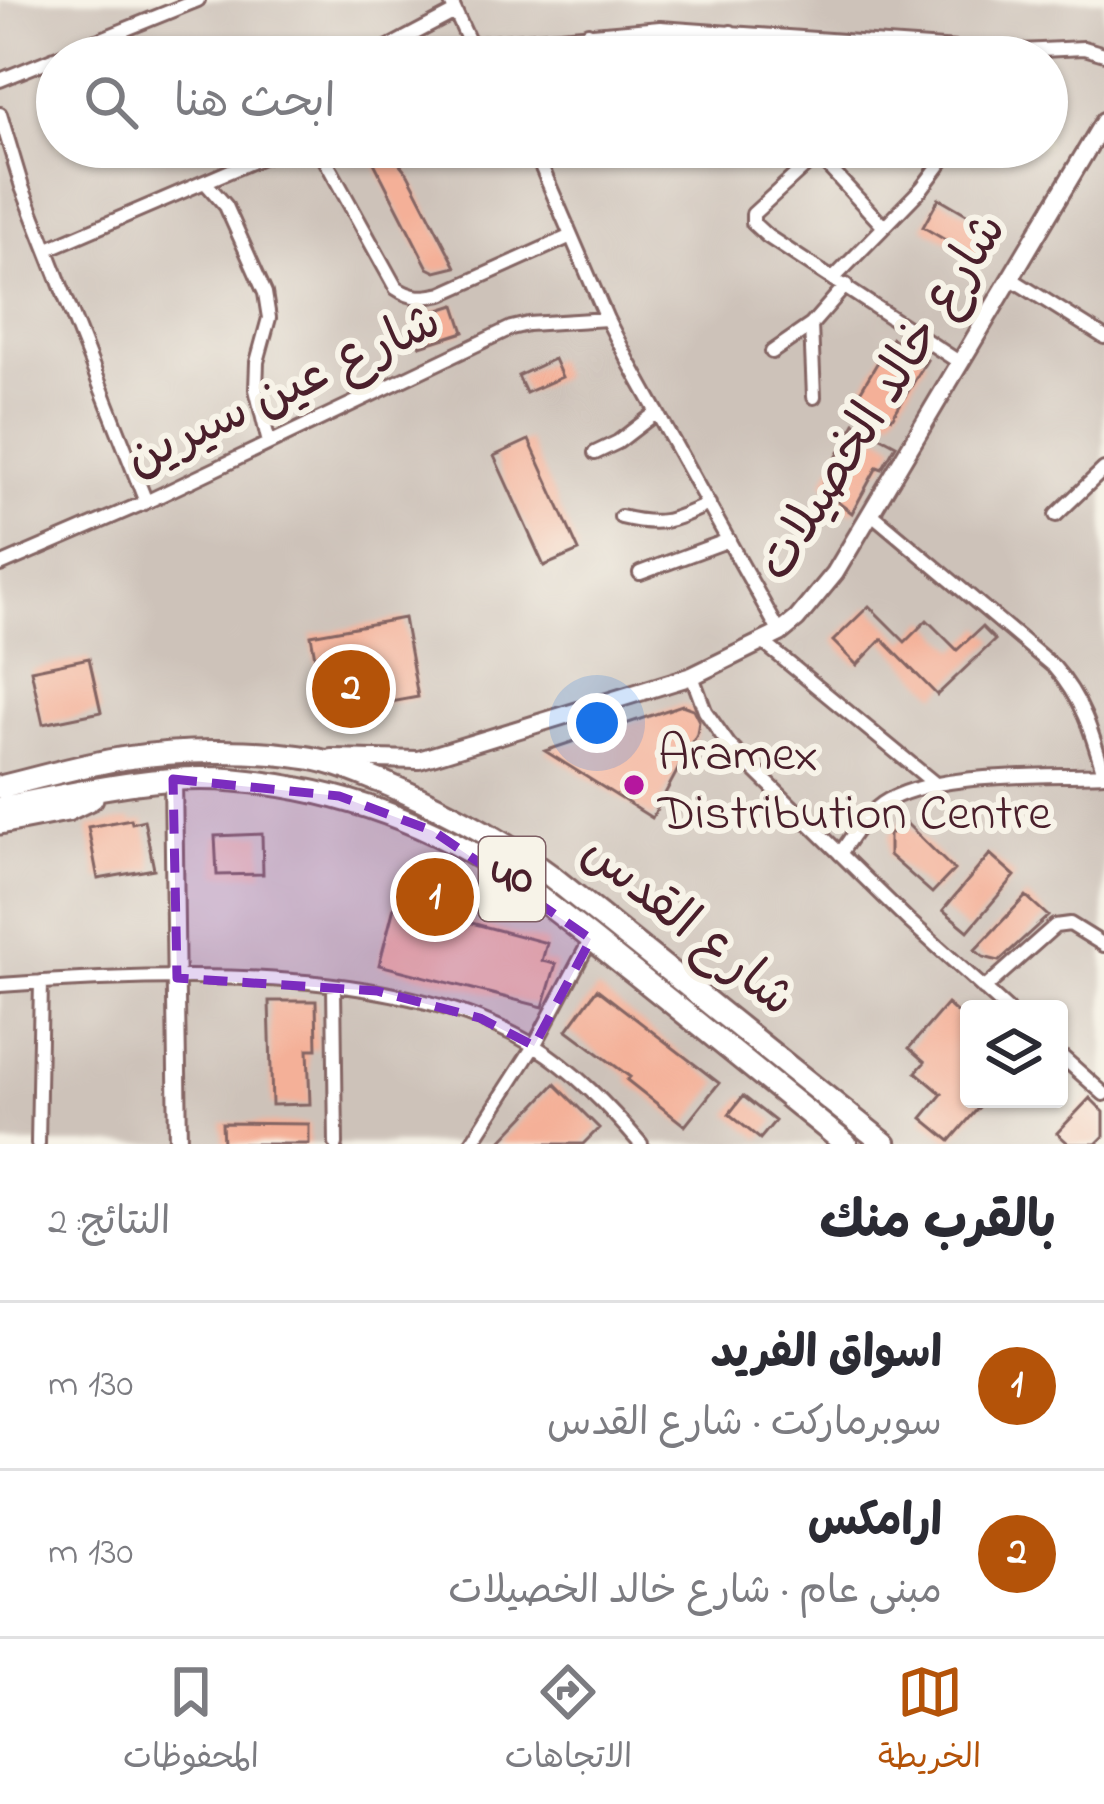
<!DOCTYPE html>
<html lang="ar">
<meta charset="utf-8">
<style>
:root{--surface:#fff;--page:#f2f2f3;--text:#2b2b33;--muted:#7c7c81;--line:#e1e1e2;--accent:#b45309}
body{margin:0;font-family:"Indie Flower","Playpen Sans Arabic",sans-serif;background:var(--page);color:var(--text);direction:rtl}
.controls{position:absolute;right:36px;bottom:36px;display:grid;overflow:hidden;border-radius:12px;box-shadow:0 3px 9px #0004}
.controls button{width:108px;height:108px;display:grid;place-items:center;padding:0;border:0;border-bottom:3px solid var(--line);background:var(--surface);color:var(--text);font:60px sans-serif}
.you{position:absolute;left:597px;top:723px;width:42px;height:42px;margin:-30px;border:9px solid #fff;border-radius:50%;background:#1a73e8;box-shadow:0 0 0 18px #1a73e833}
.badge{display:grid;place-items:center;width:78px;height:78px;border-radius:50%;background:var(--accent);color:#fff;font-size:39px;font-weight:700}
.pin{position:absolute;translate:-50% -50%;border:6px solid #fff;box-shadow:0 3px 12px #0006}
.list{margin:0;padding:0;list-style:none}
h2{display:flex;justify-content:space-between;align-items:center;height:156px;margin:0;padding:0 48px;font-size:51px}
h2 small{font-size:39px;font-weight:400;color:var(--muted)}
.list li{display:grid;grid-template-columns:78px 1fr auto;gap:36px;align-items:center;box-sizing:border-box;height:168px;padding:0 48px;border-top:3px solid var(--line)}
.list b{display:block;font-size:45px;white-space:nowrap}
.list p{margin:0;font-size:39px;white-space:nowrap;color:var(--muted)}
.list em{font-size:39px;font-style:normal;color:var(--muted)}
.icon{flex:none;width:66px;height:66px;fill:none;stroke:currentColor;stroke-width:2;stroke-linecap:round;stroke-linejoin:round}
.map{position:relative;flex:none;width:1104px;height:1144px;overflow:hidden;direction:ltr}
.search{position:absolute;background:var(--surface);box-shadow:0 3px 9px #0004;left:36px;right:36px;top:36px;height:132px;display:flex;align-items:center;gap:30px;box-sizing:border-box;padding:0 42px;border-radius:66px;color:var(--muted);font-size:45px}
.sheet{height:492px;background:var(--surface)}
nav{display:flex;justify-content:space-around;align-items:center;box-sizing:border-box;height:168px;border-top:3px solid var(--line);background:var(--surface);font-size:33px;color:var(--muted)}
nav a{display:grid;justify-items:center;gap:6px}
nav .on{color:var(--accent)}
.map>svg:first-child{display:block}
</style>
<div class="map">
<svg width="1104" height="1144" viewBox="0 0 1104 1144">
<rect width="100%" height="100%" fill="#f7f3e8"/>
<filter id="ink" filterUnits="userSpaceOnUse"><feTurbulence type="fractalNoise" baseFrequency=".00833" numOctaves="2"/><feDisplacementMap in="SourceGraphic" scale="24" xChannelSelector="R" yChannelSelector="G"/><feConvolveMatrix kernelMatrix="1 2 1 2 8 2 1 2 1" color-interpolation-filters="sRGB"/></filter>
<filter id="wash" filterUnits="userSpaceOnUse"><feTurbulence type="fractalNoise" baseFrequency=".004" numOctaves="4" result="noise"/><feDisplacementMap in="SourceGraphic" scale="48" xChannelSelector="R" yChannelSelector="G"/><feGaussianBlur stdDeviation="2.7" result="paint"/><feColorMatrix in="noise" values="0 0 0 0 0 0 0 0 0 0 0 0 0 0 0 0 0 1.4 0 .05"/><feComposite in="paint" operator="in"/></filter>
<g filter="url(#wash)">
<rect width="100%" height="100%" fill="#f0e6cc"/>
<path fill="#cdc2b9" fill-rule="evenodd" d="M0 0H1104V1144H0ZM57 57H1047V147H57ZM969 1009H1059V1099H969Z"/>
<g id="blocks">
<path fill="#f4b098" d="M366 147H386L408 174 456 267 436 272 428 268Z
M939 198 999 233 983 262 923 227Z
M455 305 464 332 420 346 411 319Z
M892 338 927 360 892 418 857 397Z
M554 359 562 377 526 393 518 376Z
M855 423 896 445 882 469 877 467 852 513 835 500 838 495 828 490 830 486 823 482Z
M529 440 579 551 544 566 494 456Z
M869 606 905 642 927 620 957 650 982 627 995 640 937 695 882 639 857 665 833 641Z
M404 618 418 697 325 714 311 635Z
M89 658 101 712 43 724 31 670Z
M682 705 693 709 699 721 697 734 652 818 545 751Z
M131 819 132 823 144 820 154 869 98 879 88 827Z
M904 821 954 870 932 893 889 855V835Z
M262 834 263 874 217 875 215 836Z
M990 854 1015 876 968 931 943 910Z
M398 892 463 909 460 920 547 943 542 961 556 964 543 1007 379 965Z
M1026 896 1048 916 999 961 983 957 975 950Z
M597 989 719 1083 685 1126 627 1080 630 1077 567 1030Z
M269 1001H316L317 1049H308L310 1104 272 1105Z
M947 1004 969 1023V1099H986L950 1141 922 1118 942 1094 916 1072 925 1062 909 1048Z
M555 1084 599 1128 583 1144H498Z
M743 1096 775 1121 760 1139 729 1114Z
M1090 1098 1104 1112V1136L1096 1144H1069L1057 1133Z
M222 1123 309 1124V1144H223Z"/>
</g>
</g>
<g filter="url(#ink)">
<use href="#blocks" fill-opacity="0" stroke="#846563" stroke-width="3"/>
<g fill="none" stroke-linecap="round" stroke-linejoin="round">
<g stroke="#846563" stroke-width="18">
<path id="minor" d="M450 0 476 57
M588 33 606 57
M470 45 660 28 1000 52 1084 48 1104 54
M57 57 198 0
M370 57 455 12
M710 57 731 32
M0 80 57 57
M0 114 22 187 146 502
M318 147 396 288C412 299 423 298 442 294L571 236
M533 147 607 319 630 364 780 633
M810 147 884 227 922 188 953 147
M817 155 753 214V223L767 236 959 362
M205 182 226 206 265 293 269 318 257 362 256 389 269 443
M48 249 286 147
M834 278 884 227
M1010 278 1104 337
M811 325 814 397
M772 352 811 325 846 285
M595 453 618 442 657 412
M872 514 1054 667C1083 700 1092 733 1104 774
M1056 515 1104 469
M621 517C662 527 671 521 709 504
M0 565 146 502 511 328 528 324 607 319
M640 573 729 540
M764 643 934 783
M692 676 705 711 729 745 908 920 1007 1009
M840 854C852 836 864 817 882 804 931 771 1044 777 1104 774
M0 985C157 973 395 962 533 1045 575 1071 609 1107 641 1144
M334 986 336 1144
M984 989 1055 926 1070 924 1104 945
M1059 1054 1104 1094
M38 1144 41 982
M471 1144 534 1046 591 939"/>
</g>
<g stroke="#846563" stroke-width="22">
<path id="tertiary" d="M331 758 419 760 692 676 780 633 797 619 835 573 1104 121
M173 779 178 1144"/>
</g>
<g stroke="#846563" stroke-width="27">
<path id="trunk" d="M0 787C42 777 84 764 126 758 180 750 248 749 302 757 329 760 356 772 382 782 442 807 498 837 551 876L885 1144
M0 808C78 793 155 773 235 780 339 789 431 822 516 881 556 909 594 941 632 971 704 1028 775 1086 846 1144
M0 823 67 810 92 798"/>
</g>
<use href="#minor" stroke="#fff" stroke-width="12"/>
<use href="#tertiary" stroke="#fff" stroke-width="16"/>
<use href="#trunk" stroke="#fff" stroke-width="21"/>
</g>
</g>
<path fill="#7b2cbf" fill-opacity="0.2" stroke="#7b2cbf" stroke-width="9" stroke-dasharray="24 15" stroke-linejoin="round" d="M173 779 339 796 433 831 591 939 534 1046 480 1018 377 991 177 978Z"/>
<circle fill="#b5179e" stroke="#f7f3e8" stroke-width="4.5" cx="634" cy="785" r="12"/>
<g text-anchor="middle" dominant-baseline="central" stroke-width="12" stroke-linejoin="round" paint-order="stroke">
<rect fill="#f7f3e8" stroke="#7e5f64" stroke-width="3" x="479" y="837" width="66" height="84" rx="9"/>
<g font-size="48" font-weight="bold" fill="#4a1f2b">
<text x="512" y="879">40</text>
</g>
<g font-size="51" fill="#4a1f2b" stroke="#f7f3e8">
<text transform="translate(284 392) rotate(-25)">شارع عين سيرين</text>
<text transform="translate(884 398) rotate(-58)">شارع خالد الخصيلات</text>
<text transform="translate(687 927) rotate(39)">شارع القدس</text>
</g>
<g font-size="51" fill="#4a1f2b" stroke="#f7f3e8" text-anchor="start">
<text x="658" y="756">Aramex<tspan x="658" dy="59">Distribution Centre</tspan></text>
</g>
</g>
</svg>
<div class="controls">
<button><svg class="icon" aria-label="layers" viewBox="0 0 24 24"><path d="M12 4l9 5-9 5-9-5zM3 14l9 5 9-5"/></svg></button>
</div>
<div class="you"></div>
<div class="pin badge" style="left:435px;top:897px">1</div>
<div class="pin badge" style="left:351px;top:689px">2</div>
<div class="search"><svg class="icon" aria-label="search" viewBox="0 0 24 24"><circle cx="10" cy="10" r="6"/><path d="M15 15l6 6"/></svg>ابحث هنا</div>
</div>
<section class="sheet">
<h2>بالقرب منك<small>النتائج: 2</small></h2>
<ul class="list">
<li><span class="badge">1</span><div><b>اسواق الفريد</b><p>سوبرماركت · شارع القدس</p></div><em>130 m</em></li>
<li><span class="badge">2</span><div><b>ارامكس</b><p>مبنى عام · شارع خالد الخصيلات</p></div><em>130 m</em></li>
</ul>
</section>
<nav>
<a class="on"><svg class="icon" aria-label="map" viewBox="0 0 24 24"><path d="M3 6l6-2 6 2 6-2v14l-6 2-6-2-6 2zM9 4v14M15 6v14"/></svg>الخريطة</a>
<a><svg class="icon" aria-label="directions" viewBox="0 0 24 24"><path d="M12 3l9 9-9 9-9-9zM9 14v-3h6M13 9l2 2-2 2"/></svg>الاتجاهات</a>
<a><svg class="icon" aria-label="saved" viewBox="0 0 24 24"><path d="M7 4h10v16l-5-4-5 4z"/></svg>المحفوظات</a>
</nav>
